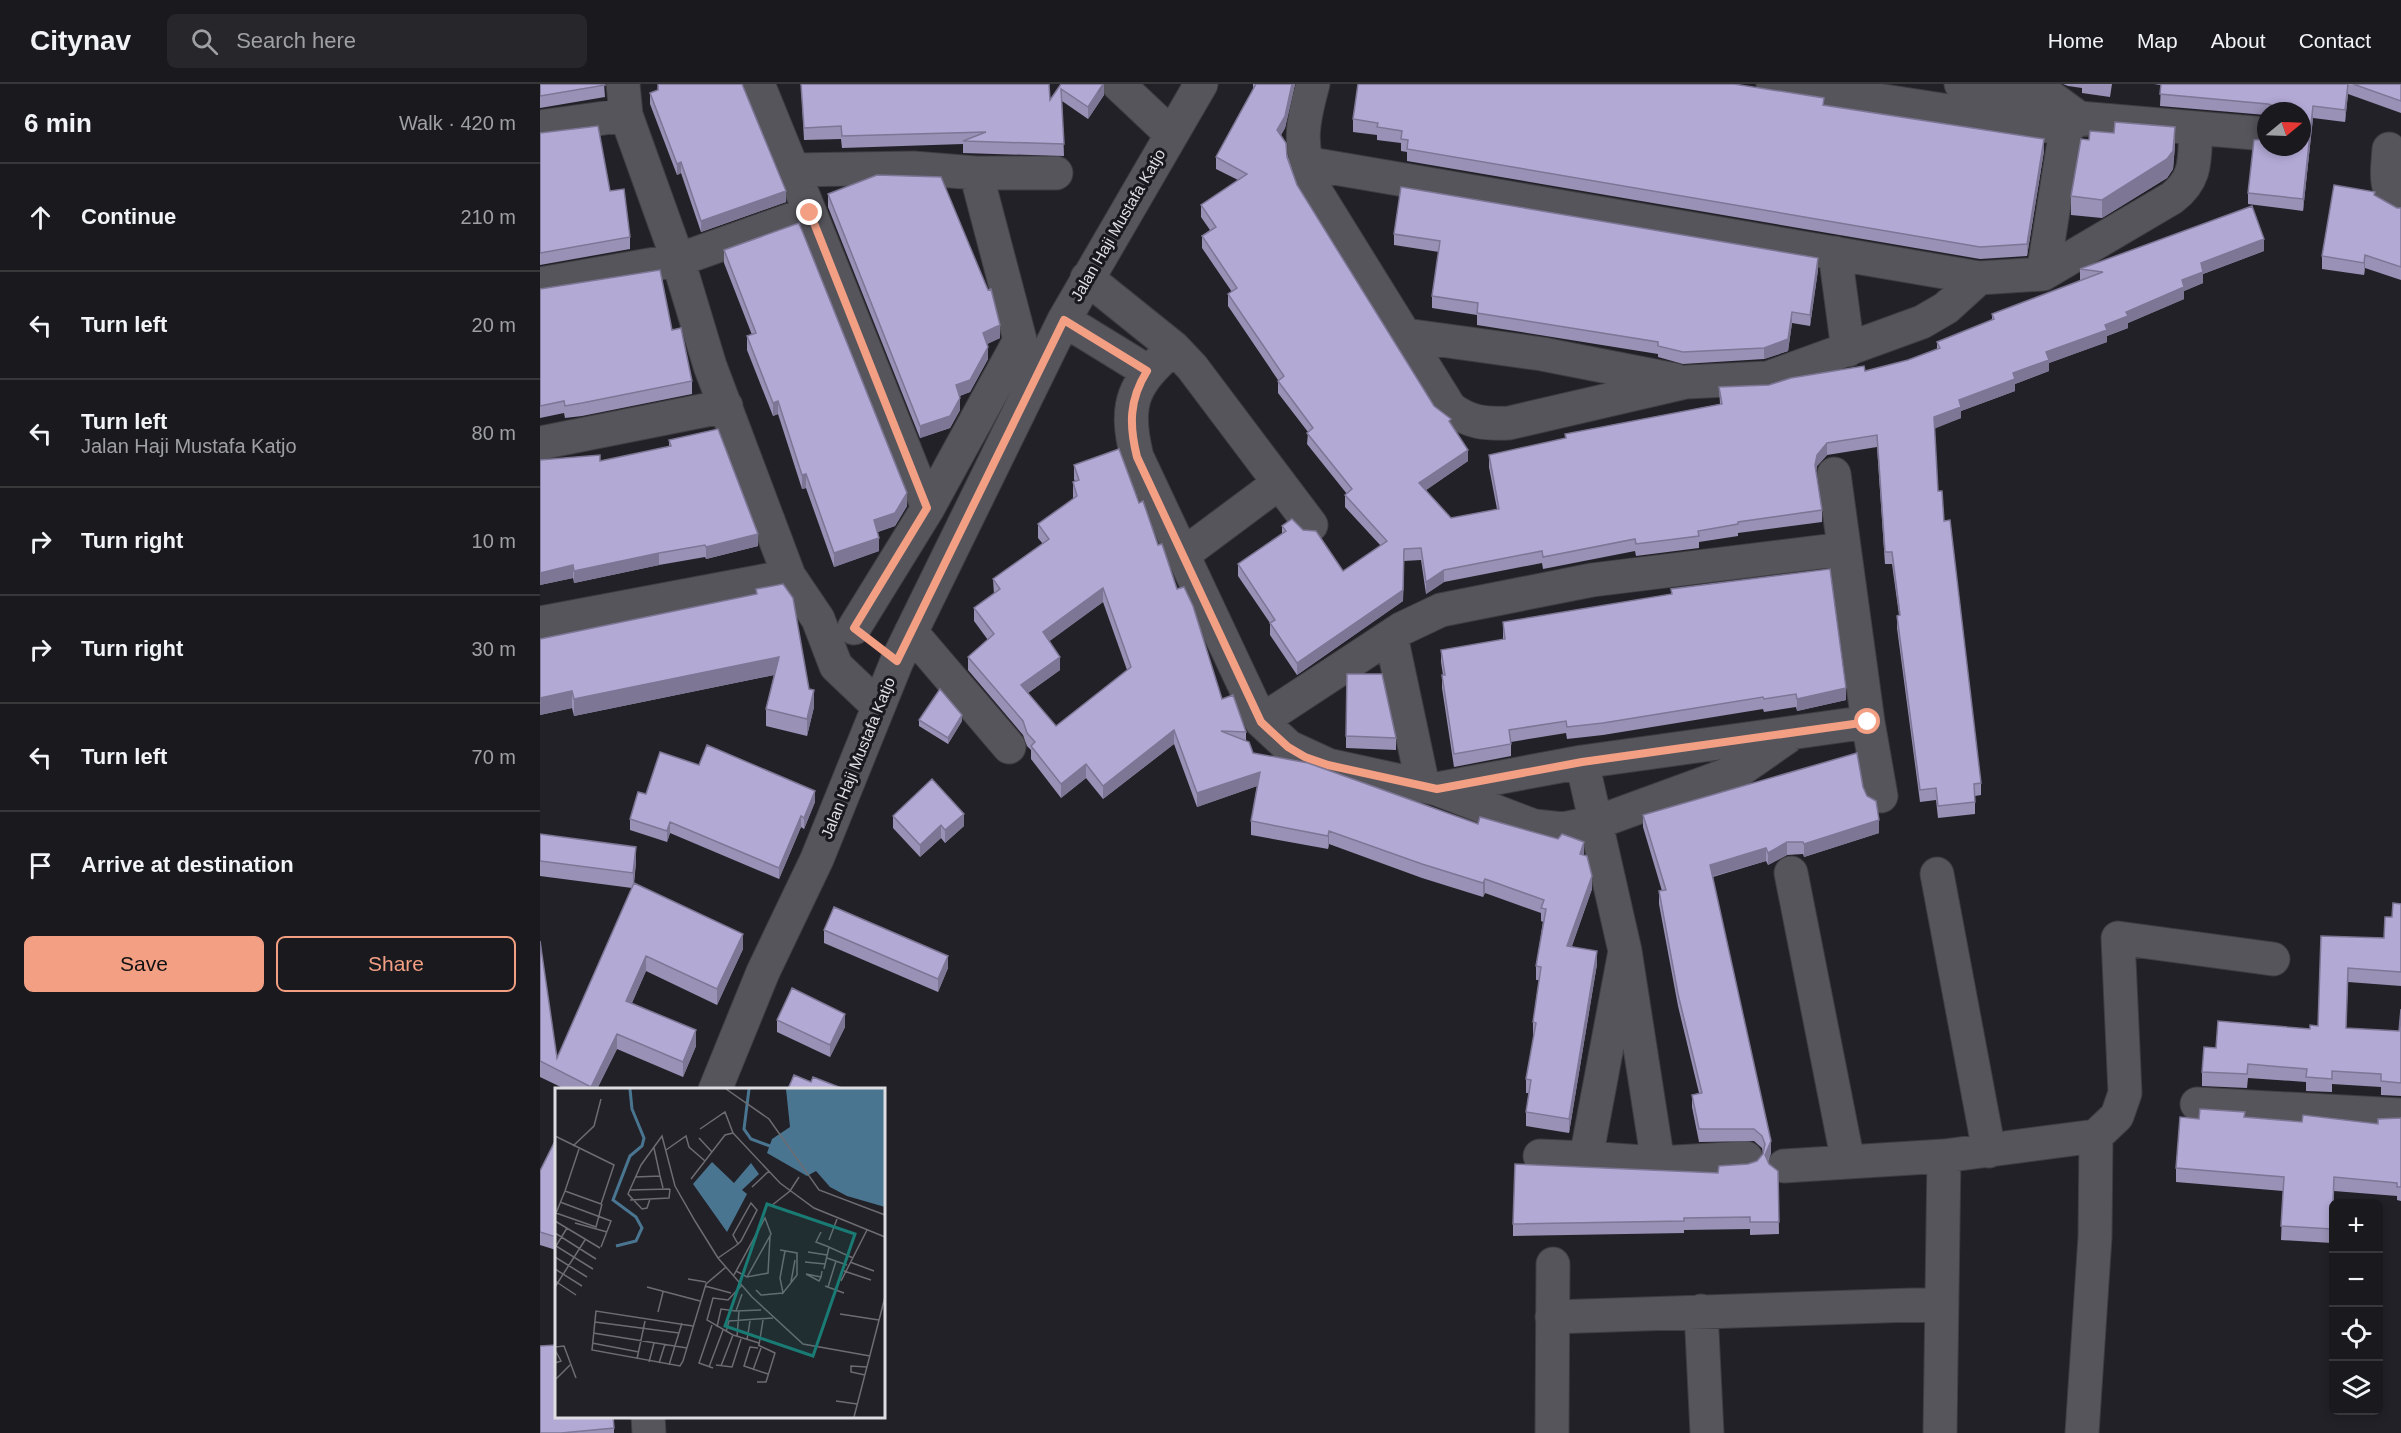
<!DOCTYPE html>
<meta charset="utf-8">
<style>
:root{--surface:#1a191d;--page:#27262a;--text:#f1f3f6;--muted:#9fa0a4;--line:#38383b;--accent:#f39f84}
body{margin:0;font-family:Helvetica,sans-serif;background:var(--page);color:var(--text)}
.controls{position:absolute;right:18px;bottom:18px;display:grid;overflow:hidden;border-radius:9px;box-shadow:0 3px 9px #0003}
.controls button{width:54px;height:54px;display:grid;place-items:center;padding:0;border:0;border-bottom:2px solid var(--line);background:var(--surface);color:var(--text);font:30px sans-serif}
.compass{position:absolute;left:1717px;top:18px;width:54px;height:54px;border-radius:50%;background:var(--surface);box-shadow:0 3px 9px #0003;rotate:71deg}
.stop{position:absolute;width:18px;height:18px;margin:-14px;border:4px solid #f39f84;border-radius:50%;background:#fff}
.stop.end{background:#f39f84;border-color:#fff;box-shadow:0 2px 6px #0008}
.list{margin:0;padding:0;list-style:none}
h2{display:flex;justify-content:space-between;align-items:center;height:78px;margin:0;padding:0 24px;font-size:26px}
h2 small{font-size:20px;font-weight:400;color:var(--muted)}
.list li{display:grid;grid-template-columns:39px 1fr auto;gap:18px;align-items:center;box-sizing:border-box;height:108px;padding:0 24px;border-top:2px solid var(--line)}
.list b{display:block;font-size:22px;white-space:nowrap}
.list p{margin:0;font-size:20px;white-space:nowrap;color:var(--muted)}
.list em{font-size:20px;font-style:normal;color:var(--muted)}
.actions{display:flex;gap:12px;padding:18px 24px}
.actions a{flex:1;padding:14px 0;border:2px solid var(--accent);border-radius:9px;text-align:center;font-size:21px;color:var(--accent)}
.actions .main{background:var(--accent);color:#111}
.icon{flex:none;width:33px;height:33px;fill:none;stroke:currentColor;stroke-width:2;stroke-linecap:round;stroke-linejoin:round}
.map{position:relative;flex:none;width:1861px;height:1349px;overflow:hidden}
header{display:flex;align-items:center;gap:36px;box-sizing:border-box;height:84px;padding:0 30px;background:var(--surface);border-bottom:2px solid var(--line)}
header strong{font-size:28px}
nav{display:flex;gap:33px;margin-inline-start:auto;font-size:21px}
.search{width:420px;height:54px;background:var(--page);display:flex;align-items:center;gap:15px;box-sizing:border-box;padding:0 21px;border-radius:9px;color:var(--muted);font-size:22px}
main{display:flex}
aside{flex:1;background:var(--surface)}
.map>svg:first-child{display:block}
</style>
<header>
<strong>Citynav</strong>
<div class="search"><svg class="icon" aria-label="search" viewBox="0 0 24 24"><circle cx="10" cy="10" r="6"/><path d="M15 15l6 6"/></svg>Search here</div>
<nav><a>Home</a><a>Map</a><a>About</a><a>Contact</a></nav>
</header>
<main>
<aside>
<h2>6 min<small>Walk · 420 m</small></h2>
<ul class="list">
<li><svg class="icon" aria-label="ahead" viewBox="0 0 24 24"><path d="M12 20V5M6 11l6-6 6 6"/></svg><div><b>Continue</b></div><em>210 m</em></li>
<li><svg class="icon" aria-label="left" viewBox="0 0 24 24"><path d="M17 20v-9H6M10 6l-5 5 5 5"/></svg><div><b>Turn left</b></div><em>20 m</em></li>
<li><svg class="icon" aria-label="left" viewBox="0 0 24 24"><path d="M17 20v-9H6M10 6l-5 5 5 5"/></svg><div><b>Turn left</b><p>Jalan Haji Mustafa Katjo</p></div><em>80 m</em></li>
<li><svg class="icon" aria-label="right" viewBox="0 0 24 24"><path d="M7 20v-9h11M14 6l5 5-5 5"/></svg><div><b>Turn right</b></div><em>10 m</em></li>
<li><svg class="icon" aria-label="right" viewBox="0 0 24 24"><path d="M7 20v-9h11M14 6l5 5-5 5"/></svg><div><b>Turn right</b></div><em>30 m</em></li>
<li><svg class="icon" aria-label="left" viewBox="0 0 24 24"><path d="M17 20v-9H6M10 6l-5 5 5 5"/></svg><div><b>Turn left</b></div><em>70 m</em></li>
<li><svg class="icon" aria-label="arrive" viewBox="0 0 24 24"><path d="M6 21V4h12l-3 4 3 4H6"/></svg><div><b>Arrive at destination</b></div></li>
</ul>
<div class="actions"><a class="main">Save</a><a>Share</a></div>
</aside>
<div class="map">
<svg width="1861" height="1349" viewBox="0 0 1861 1349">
<rect width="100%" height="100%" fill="#222127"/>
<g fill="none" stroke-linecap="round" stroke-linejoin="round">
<g stroke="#3e3d42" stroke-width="35">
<path id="minor" d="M83 0 86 31
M218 0 253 86
M578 0 631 50
M773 0C761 43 759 60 773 103L910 324C930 339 945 340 969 339L1146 298 1228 294 1382 238 1406 224 1439 194
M1233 0 1526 45 1539 34
M0 43 86 31 138 176 170 282 249 492 278 535 296 582 338 622
M1656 44 1726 50
M1849 65C1848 84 1842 106 1861 118
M765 79 1439 194 1503 190 1632 114C1658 94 1654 75 1656 44L1539 34 1513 15 1421 0
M1295 169 1308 266
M1503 190 1526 45 1517 24
M547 194 634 264 652 283 771 441
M0 200 138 176 270 129
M524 236 607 287
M865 251 1002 270 1135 296
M634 264C594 299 583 318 597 373L721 637
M0 359 186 322
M388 424 253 86 373 84 436 89H516
M641 472 739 399
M0 539 249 492
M314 544 388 424 480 256 436 89
M371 548 469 663
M851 552 883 702
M1328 638 1341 712
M1253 649 1200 686 1058 738 1023 745 994 742 897 705 788 681 749 663 721 637 861 545 901 526 1052 496 1304 465
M1042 678 1085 867
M897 705 1042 678 1328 638 1294 390
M1251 789 1308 1078
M1397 790 1449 1067
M175 1006 223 888 277 775 357 577 524 236 661 0
M1657 1020 1861 1031
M1556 1052 1577 1032 1585 1009 1578 854 1733 875
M1000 1072 1046 1074
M1118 1079 1085 867 1046 1074 1118 1079 1206 1074
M1244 1082 1404 1072 1556 1052 1555 1153 1542 1349
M1161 1227 1167 1349
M1012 1233 1402 1220
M108 1332 109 1349
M1012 1349 1013 1180
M1400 1349 1404 1072"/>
</g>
<use href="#minor" stroke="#56555c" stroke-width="33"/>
</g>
<path fill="#9a91b7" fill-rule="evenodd" d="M0 0H64L65 13 0 24Z
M118 0H202L246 118 161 148 141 89 137 91 110 20V9L118 6Z
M261 0H509L510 16 521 0 564 11 548 35 522 17 524 72 423 69V60L302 64 301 55 264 56Z
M713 0H755L745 44 741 51 757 101 894 322 911 340 928 377 886 406 911 434 957 425 949 383V371L1025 354V350L1180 320 1179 303 1229 301 1325 287 1368 276 1397 265V258L1452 236V230L1541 197 1540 196V185L1724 167 1663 190V199L1644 207V215L1588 239V244L1567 252V258L1509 279V287L1475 300V307L1421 327V334L1394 344 1398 407 1404 437 1441 699V711L1435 712V730L1398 734 1396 716 1380 718 1357 544V532L1359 531 1352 480H1345L1337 363 1287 371 1277 382 1276 387 1282 426V438L1198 449V452L1159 458V464L1096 472 1095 467 1003 485 1002 479 904 498 886 510 881 476 864 477 863 517 757 591 730 551V539L698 492V480L742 450V442L803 487 841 462 805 423V411L807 410 767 360 768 348 738 309V296L688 222V210L692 208 662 164V152L670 146 661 133V121L698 96 676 85V73L714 4H713Z
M1523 0H1572L1570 13 1542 9V4L1528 2Z
M1614 0H1861V29L1808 10 1805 38 1773 34 1763 127 1708 120V109L1762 63V27H1726V31L1620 22 1621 1Z
M1284 21 1504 67 1487 172 1440 175 867 77V68L861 67V59L837 56V51L813 48V35Z
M0 49 70 107 90 153V165L0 181Z
M1549 56 1635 61 1633 85 1627 94 1562 134 1531 131V112Z
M288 110 460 254 447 260 448 275 430 308 420 312V326L410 344 380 354 288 123Z
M1835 112 1857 124H1861V196L1825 184 1824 191 1782 185V172Z
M854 150 1278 186 1270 242 1252 239 1248 267 1224 275 1143 280 1118 273V270L937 241V231L892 224V212L899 168 854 161Z
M184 166 367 422 355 442 338 448 339 467 294 483 266 404 262 405 238 330 233 332 207 266V252L212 251 184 179Z
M0 205 132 246 152 297V310L42 332 25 334 24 329 0 334Z
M129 356 218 462 166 475 165 473 119 481 34 499 33 494 0 501 60 377 129 363Z
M534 381 599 419 637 505 682 615 706 648V656L713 669 938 740 1044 771 1052 805 1032 862 1057 880 1029 1049 986 1042V1028L989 1009H986V995L994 952 993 951V938L999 896H996V882L1003 838 1001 837V829L945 809 943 813 882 794 789 760 788 765 711 751V737L717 702 657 723 634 660 563 715 546 694 521 714 491 675V666L487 662 483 651 428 586V573L448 556 434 537V524L454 510 453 495 503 460 498 454V440L533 415V398H535L534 395ZM563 518 587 586 516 642 488 609 520 586 509 557Z
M216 505 269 605 274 623 267 652 226 642V625L234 591 34 632 32 624 0 631V555L216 511Z
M1131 505 1306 616 1257 627 1256 623 1224 628 1223 625 1063 651 1027 655 1026 649 971 658V672L914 683 902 604V591H903L901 578V566L963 556V538L1131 511Z
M379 636 422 637 408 660 379 642Z
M806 652 856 654V666L806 664Z
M159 681 275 718 264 745 261 743 239 795 130 749 127 758 90 746V735L106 710Z
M1323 703 1339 749 1264 773 1263 770 1247 771 1228 781 1226 777 1173 793 1231 1069 1228 1078 1229 1080 1238 1087 1239 1150 1210 1151V1145L1144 1146V1149L973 1152V1140L1178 1089 1217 1077 1223 1070 1222 1064 1214 1057 1159 1058 1152 1023V1011L1159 1009 1138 922 1119 820V807H1122L1103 743V731Z
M353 732 424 742 405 759 401 754 380 773 353 744Z
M0 750 96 778 94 801 203 865 177 921 106 887 92 919 156 962 143 993 77 965 57 1005H25L0 993V857L17 974 92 804 0 792Z
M1861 820V902L1808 898 1806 944 1859 947 1861 925V1012L1841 1011V1003L1792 1000V1008L1766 1007V998L1708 994 1707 1004 1662 1002V988L1676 964 1770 945 1778 942 1781 852 1844 854 1852 833Z
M284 846 408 884 398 908 284 859Z
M237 936 305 943 290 973 237 948Z
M1705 1033 1762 1038 1838 1040 1861 1034V1117L1857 1116V1112L1794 1107 1792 1159 1741 1156 1743 1107 1636 1098V1084L1659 1035Z
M16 1060V1166L0 1161V1087Z
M16 1332 74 1344V1349H0Z"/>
<path fill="#7d7695" d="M564 0V11L548 35V23Z
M752 0H755L745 44 737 58V46Z
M1808 0V10L1805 38V26Z
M1773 22V34L1763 127V115Z
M1635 43V61L1633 85 1627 94 1562 134V116Z
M1504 55V67L1487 172V160Z
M141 78V89L137 91V80Z
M246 107V118L161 148V137Z
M1724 155V167L1663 190V199L1644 207V215L1588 239V244L1567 252V258L1509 279V287L1475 300V307L1421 327V334L1394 345V333L1419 316 1506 268 1565 241 1642 196 1661 179Z
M1825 171V184L1824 191V179Z
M1278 174V186L1270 242V231Z
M1252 228V239L1248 267 1224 275V264Z
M460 241V254L443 262V249Z
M448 263V275L430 308 416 313V301Z
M420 314V326L410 344 380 354V342Z
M238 317V330L233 332V319Z
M1287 359V371L1277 382 1275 393V381L1277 371Z
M928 366V377L879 411V399Z
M266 390V404L262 405V391Z
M367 409V422L355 442 334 449V436Z
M218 450V462L166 475V463Z
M339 454V467L294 483V469Z
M864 465 863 517 757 591V579Z
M119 469V481L34 499V487Z
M33 481V494L0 501V489Z
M904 486V498L886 510V498Z
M563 504V518L503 562V548Z
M239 573V590L34 632V615Z
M520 573V586L481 614V601Z
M1306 604V616L1257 627V615Z
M274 606V623L267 652V635Z
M32 607V624L0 631V614Z
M422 631V637L408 660V654Z
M634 646V660L563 715V702Z
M546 680V694L521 714V700Z
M720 688V701L657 723V709Z
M275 707V718L264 745V734Z
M424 730V742L405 759V746Z
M261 732V743L239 795V784Z
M1339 736V749L1264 773V760Z
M130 738V749L127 758V747Z
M401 741V754L380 773V761Z
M789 747V760L788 765V752Z
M1044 758V771L1040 770Z
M1247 758V771L1228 781V769Z
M96 763V778L93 805V789Z
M1226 764V777L1170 793V781Z
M1052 792V805L1027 875V862Z
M945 795V809L943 813V799Z
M203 850V865L177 921V905Z
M1057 867V880L1029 1049V1035Z
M106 872V887L86 932V917Z
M408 872V884L398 908V895Z
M305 930V943L290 973V961Z
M156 946V962L143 993V978Z
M77 950V965L57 1005H51V1003Z
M1231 1057V1069L1225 1084V1071Z
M1794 1093V1107L1792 1159V1145Z"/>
<path fill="#b3a9d5" stroke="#7d7695" stroke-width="1.5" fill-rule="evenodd" d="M0 0H64L65 1 0 12Z
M118 0H202L246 107 161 137 141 78 137 80 110 9 118 6Z
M261 0H509L510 16 521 0H563L548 23 521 5 524 60 423 57 446 48 302 52 301 42 264 44Z
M716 0H752L745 32 737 46 746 59 747 73 757 101 894 322 911 335 909 337 928 366 879 399 911 434 959 425 949 371 1026 354 1025 350 1182 320 1179 303 1229 301 1251 294 1324 282 1325 287 1368 276 1400 264 1397 258 1454 235 1452 230 1563 188 1540 185 1712 122 1724 155 1661 179 1663 188 1642 196 1644 203 1586 228 1588 232 1565 241 1567 246 1506 268 1509 276 1473 289 1475 295 1419 316 1421 323 1394 333 1398 407H1402L1404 437 1410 436 1441 699 1434 700 1435 718 1398 722 1396 704 1380 706 1357 532 1360 531 1352 468H1345L1337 351 1287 359 1277 371 1275 381 1282 426 1198 438V440L1158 447 1159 452 1096 460 1095 455 1003 473 1002 467 904 486 886 498 881 464 864 465 863 506 757 579 730 539 735 536 698 480 746 447 742 442 752 435 763 446 776 447 803 487 847 457 805 411 812 405 767 349 773 344 738 297 744 292 688 210 697 204 662 152 676 143 661 121 707 90 676 73Z
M818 0H1194L1284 14 1283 21 1504 55 1487 160 1440 163 867 65 868 56 861 55 862 47 837 43 838 39 813 35Z
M1621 0H1808L1805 26 1773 22 1763 115 1708 109 1714 56 1726 55V63H1762V27H1740L1737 23 1728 20 1620 10Z
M1813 0H1861V17Z
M1575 38 1635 43 1633 67 1627 75 1562 116 1531 112 1541 55 1549 56 1550 47 1574 49Z
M58 42 70 107 84 105 90 153 0 169V49Z
M337 91 401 93 448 206 451 205 460 241 443 249 448 263 430 296 416 301 420 314 410 332 380 342 288 110Z
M1794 101 1835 108 1834 111 1857 124H1861V183L1825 171 1824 179 1782 172Z
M861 103 1278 174 1270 231 1252 228 1248 255 1224 264 1143 268 1118 262V258L937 229 938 219 892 212 900 157 854 150Z
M259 139 367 409 355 429 334 436 339 454 294 469 266 390 262 391 238 317 233 319 207 252 216 249 184 166Z
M120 186 132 246 141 244 152 297 42 319 25 322 24 317 0 322V205Z
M178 345 218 450 166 463 165 461 119 469 34 487 33 481 0 489V376L60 371V377L131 362 129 356Z
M579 365 599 419 603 417 618 461 622 460 637 505 644 503 653 522 682 615 693 611 706 648 681 647 709 658 713 669 768 679 938 740 940 733 1018 755 1022 750 1044 758 1040 770 1047 772 1052 792 1027 862 1057 867 1029 1035 986 1028 991 996 986 995 996 939 993 938 1001 883 996 882 1006 825 1001 824 1004 816 945 795 943 799 882 780 789 747 788 752 711 737 720 688 657 709 634 646 563 702 546 680 521 700 491 662 495 658 487 649 483 637 428 573 454 550 434 524 460 505 453 495 509 455 498 440 537 412 533 398 539 396 534 381ZM563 504 591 583 516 642 481 601 520 573 503 548Z
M1290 485 1306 604 1257 615 1256 610 1224 615 1223 613 1063 639 1027 643 1026 637 969 646 971 660 914 670 902 591H905L901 566 965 555 963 538 1132 510 1131 505Z
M243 500 253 514 269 605 274 606 267 635 226 625 239 573 34 615 32 607 0 614V555L217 510 216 505Z
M807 590H842L856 654 806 652Z
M400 605 422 631 408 654 379 636Z
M167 661 275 707 264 734 261 732 239 784 130 738 127 747 90 735 98 708 106 710 120 668 159 681Z
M1317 669 1323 703 1327 712 1336 717 1339 736 1264 760 1263 758H1247L1228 769 1226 764 1170 781 1231 1057 1225 1071 1229 1080 1238 1087 1239 1138H1210V1133L1144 1134V1137L973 1140 975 1080 1178 1089 1179 1082 1208 1080 1217 1077 1223 1070 1225 1060 1222 1052 1214 1045H1159L1152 1011 1162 1009 1138 910 1119 807 1126 806 1103 731Z
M392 695 424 730 405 746 401 741 380 761 353 732Z
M0 750 96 763 93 789 0 777Z
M94 799 203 850 177 905 106 872 86 917 156 946 143 978 77 950 51 1003 0 977V857L17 974Z
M1853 819 1861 820V888L1808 884 1806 944 1859 947 1861 925V999L1841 997V990L1792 987V995L1766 993 1767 985 1708 980 1707 990 1662 988 1664 963 1676 964 1678 937 1770 945V941L1778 942 1781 852 1844 854 1845 833H1852Z
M294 823 408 872 398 895 284 846Z
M252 904 305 930 290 961 237 936Z
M254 991 271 998 273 993 304 1005H248Z
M1660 1025 1705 1028 1704 1033 1762 1038 1763 1031 1838 1040V1035L1861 1034V1103H1857V1099L1794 1093 1792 1145 1741 1142 1744 1093 1636 1084 1640 1033 1659 1035Z
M14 1059 16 1060V1153L0 1148V1087Z
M16 1261V1332H73L74 1344 21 1349H0V1262Z"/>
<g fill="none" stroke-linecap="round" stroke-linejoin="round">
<path stroke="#f39f84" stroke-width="8" d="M270 129 387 424 314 544 357 577 524 236 607 287C589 316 589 341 597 373L721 638 748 663 765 673 788 681 897 705 1042 678 1328 638"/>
</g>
<g text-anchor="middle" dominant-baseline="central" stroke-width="6" stroke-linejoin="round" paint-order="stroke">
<g font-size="16" fill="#dedde2" stroke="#19181e">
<text transform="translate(578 141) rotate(-60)">Jalan Haji Mustafa Katjo</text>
<text transform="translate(318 674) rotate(-68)">Jalan Haji Mustafa Katjo</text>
</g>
</g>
<g transform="translate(15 1004)">
<rect width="330" height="330" fill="#222127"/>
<path d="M231 1H330V119L292 108 275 99 261 83 252 88 212 65 217 51 235 39ZM157 74 179 95 196 75 204 86 187 102 192 106 172 144 138 96Z" fill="#4a7591"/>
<path fill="none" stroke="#4a7591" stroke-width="3" d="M194 1 189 41 196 51 215 58M61 158 81 153 87 140 81 129 58 112 75 68 87 58 89 50 77 21 75 1"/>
<path fill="none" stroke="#6d6c72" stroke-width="1.5" d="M171 1 214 31 264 102 330 127M145 41 170 24 178 45M178 45 225 95 259 120 330 149M0 48 59 77 46 116 10 103 24 61M144 50 157 64M18 58 39 38 46 11M99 60 105 88M111 62 131 48 134 59 150 73 170 47 178 45M80 89 105 88 108 100M136 91 150 73M197 99 214 83M74 102 115 101M10 103 1 125 41 139 47 116M95 111 92 120 87 121 73 106 86 77 107 48 120 98 140 133 163 170 197 209 248 256 315 268M75 112 114 110 115 101M5 114 56 133 46 159M216 118 235 103 244 89M0 133 45 160M20 135 52 144M12 140 1 158 38 181M266 144 261 154 274 159M0 145 41 171M274 152 282 131M225 162 242 165V187L228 205 225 190 230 163M253 164 272 167M0 169 32 189M163 170 179 159 183 156 186 153 202 122 196 115 178 147 183 156M272 170 292 177M250 174 270 176M295 174 319 183M0 181 27 198M269 181 274 159 298 170M181 183 192 189 213 185 215 148M289 183 316 192M179 187 210 130 216 146 192 189M266 189 251 186 264 193 266 189 267 183M133 191 151 194M0 193 21 207M286 193 312 142M236 194 240 172M150 198 176 205M270 198 289 205M0 199 30 152M92 199 145 213M273 199 281 173M201 202 206 207 228 205M187 206 181 223 206 222M103 224 108 204M285 226 324 232M40 234 124 245M157 237 144 275 158 280M138 238 41 223 37 262 125 278 128 273 151 196 171 179M162 239 166 221 181 223M171 244 174 233 218 230M38 245 132 260M178 247 152 232 158 210 173 212 187 197M182 249 184 223M192 252 195 233M37 255 84 264M204 257 208 232M0 259 9 258 21 290M203 260 195 259 189 278 213 286M0 262 6 273 0 275M82 271 90 233M94 274 99 255M104 275 110 256M114 277 127 235M161 277 177 279 186 251M166 278 178 247 204 255M154 279 168 242M198 282 206 260M310 287 296 284V278L312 279M1 291 15 277M202 294H211L220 265 203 257M281 313 302 316M299 329 330 209"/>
<path fill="#197b74" fill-opacity="0.15" stroke="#197b74" stroke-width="3" d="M212 116 300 146 258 268 170 238Z"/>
<rect width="330" height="330" fill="none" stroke="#dedde2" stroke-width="3"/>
</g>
</svg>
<div class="controls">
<button>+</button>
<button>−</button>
<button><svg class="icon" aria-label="locate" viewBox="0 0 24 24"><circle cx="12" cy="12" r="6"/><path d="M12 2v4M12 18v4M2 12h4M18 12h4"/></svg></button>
<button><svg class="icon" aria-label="layers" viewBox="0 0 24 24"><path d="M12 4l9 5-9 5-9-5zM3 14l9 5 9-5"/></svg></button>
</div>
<svg class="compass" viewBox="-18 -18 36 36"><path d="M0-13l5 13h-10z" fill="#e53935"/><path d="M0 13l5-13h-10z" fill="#9fa0a4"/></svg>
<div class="stop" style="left:1328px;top:638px"></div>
<div class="stop end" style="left:270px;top:129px"></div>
</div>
</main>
